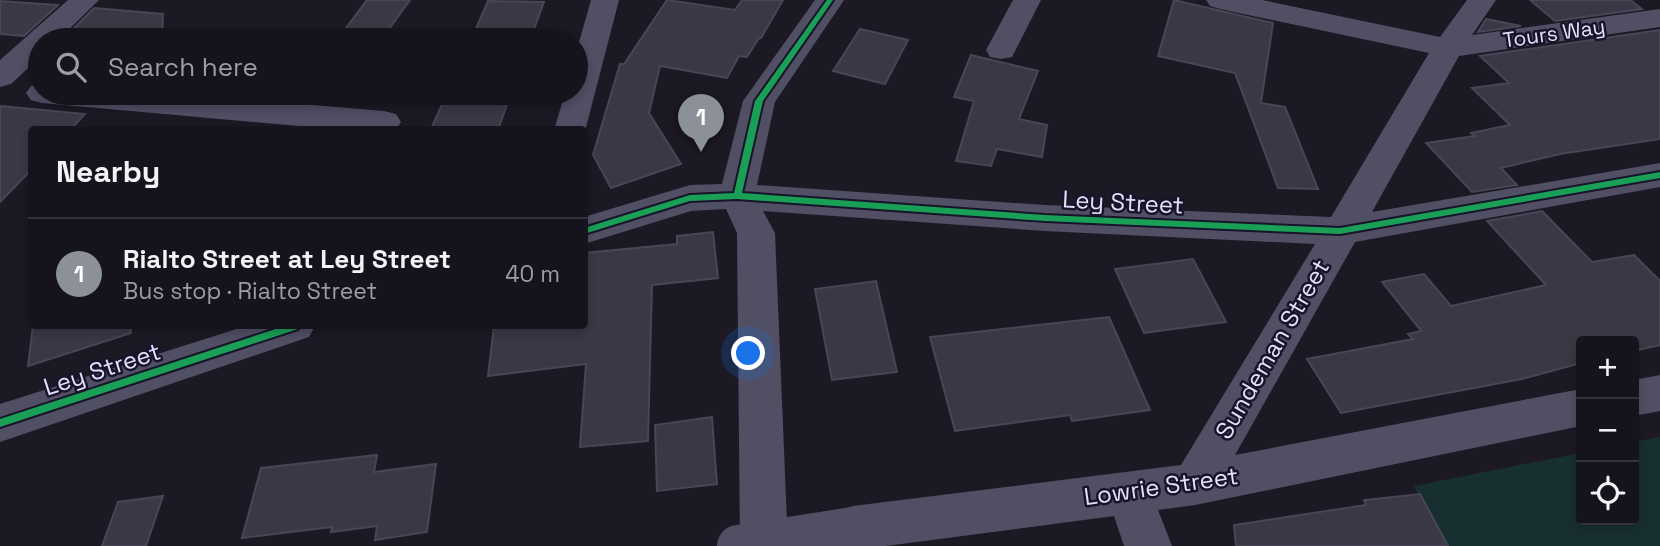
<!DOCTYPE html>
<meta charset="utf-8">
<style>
:root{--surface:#15131c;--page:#1e1c25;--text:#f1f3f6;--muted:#9d9ea3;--line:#34323b;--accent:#8c9099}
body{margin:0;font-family:"Space Grotesk",sans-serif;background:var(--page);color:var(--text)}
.controls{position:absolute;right:21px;bottom:21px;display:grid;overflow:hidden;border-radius:7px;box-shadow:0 4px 10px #0003}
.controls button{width:63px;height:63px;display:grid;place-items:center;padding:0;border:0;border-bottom:2px solid var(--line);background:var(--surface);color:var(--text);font:35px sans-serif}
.you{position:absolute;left:749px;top:354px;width:24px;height:24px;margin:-18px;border:5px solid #fff;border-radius:50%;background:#1a73e8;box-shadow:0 0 0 10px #1a73e833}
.badge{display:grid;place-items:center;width:46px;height:46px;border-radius:50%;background:var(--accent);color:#fff;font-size:23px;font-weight:700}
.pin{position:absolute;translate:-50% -58px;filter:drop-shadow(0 2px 4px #0008)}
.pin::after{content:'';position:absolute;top:37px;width:24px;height:21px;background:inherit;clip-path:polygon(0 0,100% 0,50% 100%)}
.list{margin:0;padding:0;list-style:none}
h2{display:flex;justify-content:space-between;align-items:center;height:91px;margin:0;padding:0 28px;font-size:30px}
h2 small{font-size:23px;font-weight:400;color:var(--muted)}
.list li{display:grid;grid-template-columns:46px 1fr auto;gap:21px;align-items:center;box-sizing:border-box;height:112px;padding:0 28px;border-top:2px solid var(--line)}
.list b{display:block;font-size:26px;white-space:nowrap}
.list p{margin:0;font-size:23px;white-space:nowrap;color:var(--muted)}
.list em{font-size:23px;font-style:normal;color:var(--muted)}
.icon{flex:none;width:38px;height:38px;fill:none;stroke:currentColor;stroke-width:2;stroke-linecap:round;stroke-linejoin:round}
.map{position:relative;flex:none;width:1660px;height:546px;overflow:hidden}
.search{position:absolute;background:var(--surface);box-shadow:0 4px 10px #0003;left:28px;top:28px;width:560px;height:77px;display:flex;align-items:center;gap:18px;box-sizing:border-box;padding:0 24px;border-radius:38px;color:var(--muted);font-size:26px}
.panel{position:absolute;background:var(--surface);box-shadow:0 4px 10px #0003;left:28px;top:126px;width:560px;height:203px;border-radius:7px}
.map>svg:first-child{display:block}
</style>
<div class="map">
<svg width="1660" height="546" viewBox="0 0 1660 546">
<rect width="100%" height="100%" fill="#1c1925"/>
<path fill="#182f31" d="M1660 437V546H1445L1414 486 1581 453V520H1634V442Z"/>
<path fill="#3b3846" stroke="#494557" stroke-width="2" d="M367 0H410L381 40H337Z
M667 0 735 10 742 0H783L761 38H759L747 57 739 56 727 78 660 66 649 113 681 164 611 188 593 155 620 64H624Z
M1174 0 1273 23 1261 103 1285 107 1318 189 1278 188 1235 73 1158 56Z
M1530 0H1630L1642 9 1555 21Z
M0 1 58 5 24 36 0 34Z
M488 1 544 2 530 40H471Z
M94 8 163 14 162 40 63 39Z
M1486 19 1521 26 1478 32Z
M860 29 908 40 885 84 833 71Z
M1660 30V139L1560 154 1501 168 1517 185 1472 192 1426 143 1475 136 1471 133 1510 125 1472 88 1509 83 1480 56Z
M971 55 1038 71 1019 119 1047 125 1042 157 997 149 991 166 956 161 974 101 954 97Z
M447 93H511L498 130 431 129Z
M0 106 85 114 70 130H32V169L0 202Z
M1542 211 1592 262 1634 255 1660 281V345L1634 351V341H1581V363L1522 379 1341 413 1307 359 1413 339 1408 334 1421 331 1382 282 1424 274 1451 306 1546 285 1487 221Z
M713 232 718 278 652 285 648 441 580 447 586 364 488 376 494 326H584V253L677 244V236Z
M1193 259 1226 322 1144 333 1115 269Z
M876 281 897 372 832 380 815 289Z
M1109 317 1150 410 1072 421 1070 415 955 431 930 337Z
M33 326H130L131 333 28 366Z
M712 417 717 484 657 491 655 425Z
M377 455 374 472 436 464 427 532 375 540 377 526 331 532 332 527 242 538 261 468Z
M1420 494 1448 546H1236L1234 525 1366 505 1364 500Z
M163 496 146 546H102L118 502Z"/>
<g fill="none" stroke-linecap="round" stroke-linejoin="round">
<path fill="#514f64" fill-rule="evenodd" d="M68 0H99L58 40H40V57L11 84 0 87V60Z
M591 0H619L584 135V130H554L565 93H576V53Z
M815 0H844L775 102 757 185 1045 205 1331 217 1429 53 1220 9 1210 6 1206 0H1262L1440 37 1467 0H1496L1472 35 1660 9V27L1459 56 1372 212 1660 163V187L1355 242 1235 455 1581 389V426L1195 505 1158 510 1172 546H1124L1114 516 886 546H842L836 544 829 528 836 512 853 506 1181 465 1315 244 1045 231 763 211 775 233 788 546H740L737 233 726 209 691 211 584 244V217L690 185 722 184 743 101Z
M1013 0H1041L1012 57 1001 59 990 57 986 50Z
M40 83V93H164L384 111 396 114 401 122 396 130H344L42 103 31 100 26 93 31 86Z
M246 326H315L309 337 0 442V404Z
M1660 375V411L1634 416V380Z"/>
<path stroke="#514f64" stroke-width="42" d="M738 546 853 528"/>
<g stroke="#18142a" stroke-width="4">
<path id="cycleway" d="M827 0H833L763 101 742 193 1045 215 1340 228 1660 172V178L1340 234 1045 221 737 199 690 201 584 234V228L690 195 734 193 755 101Z
M285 326H300L298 329 0 427V419Z"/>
</g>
<use href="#cycleway" fill="#1a9f57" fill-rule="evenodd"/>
</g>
<g text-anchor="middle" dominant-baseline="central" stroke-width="5" stroke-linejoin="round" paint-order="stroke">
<g font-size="21" fill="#e4dffc" stroke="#18142a">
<text transform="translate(1554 33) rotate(-8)">Tours Way</text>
</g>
<g font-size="24" fill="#e4dffc" stroke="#18142a">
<text transform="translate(1123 202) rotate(3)">Ley Street</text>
<text transform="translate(1272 349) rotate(-60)">Sundeman Street</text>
<text transform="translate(102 369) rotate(-18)">Ley Street</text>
<text transform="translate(1161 486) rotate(-8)">Lowrie Street</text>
</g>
</g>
</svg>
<div class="controls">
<button>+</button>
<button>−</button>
<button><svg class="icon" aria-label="locate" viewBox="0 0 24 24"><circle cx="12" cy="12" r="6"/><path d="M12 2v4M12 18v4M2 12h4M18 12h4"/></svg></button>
</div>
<div class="you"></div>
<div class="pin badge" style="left:701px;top:152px">1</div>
<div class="search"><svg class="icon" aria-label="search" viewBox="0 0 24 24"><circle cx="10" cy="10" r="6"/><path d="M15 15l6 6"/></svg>Search here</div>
<section class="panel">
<h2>Nearby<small></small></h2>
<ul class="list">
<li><span class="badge">1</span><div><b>Rialto Street at Ley Street</b><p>Bus stop · Rialto Street</p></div><em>40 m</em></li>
</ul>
</section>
</div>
